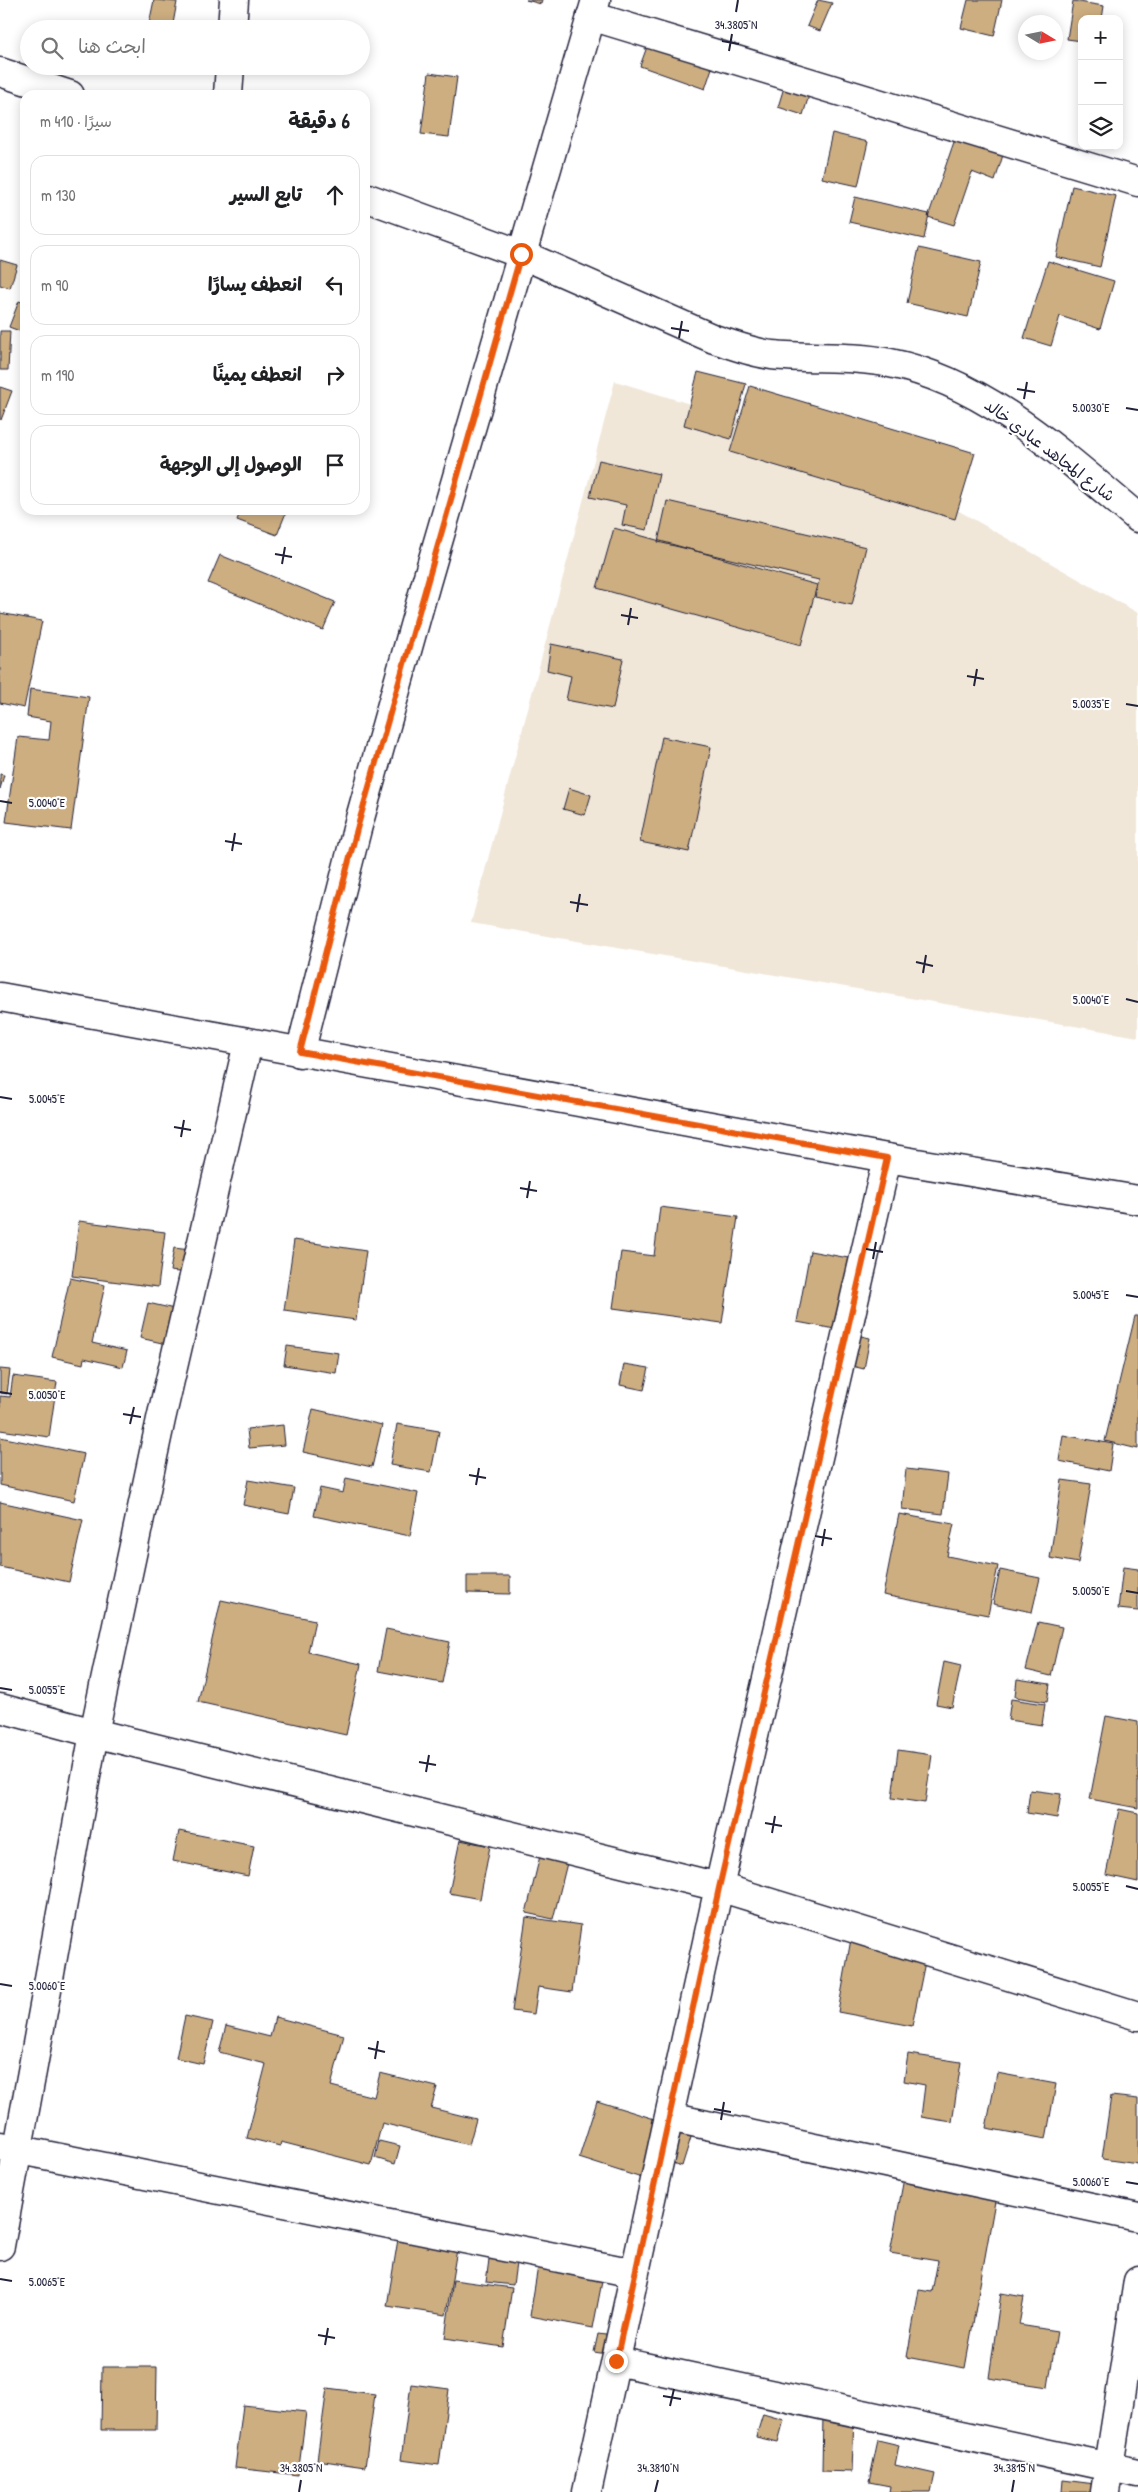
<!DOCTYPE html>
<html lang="ar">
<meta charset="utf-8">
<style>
:root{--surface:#fff;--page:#f6f6f6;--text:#202124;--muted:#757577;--line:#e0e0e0}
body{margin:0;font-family:"Patrick Hand","Playpen Sans Arabic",sans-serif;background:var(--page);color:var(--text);direction:rtl}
.controls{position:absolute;right:15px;top:15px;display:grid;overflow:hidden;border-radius:10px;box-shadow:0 2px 12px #0003}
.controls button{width:45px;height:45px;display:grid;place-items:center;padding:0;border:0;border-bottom:1px solid var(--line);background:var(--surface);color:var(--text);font:25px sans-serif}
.compass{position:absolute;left:1018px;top:15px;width:45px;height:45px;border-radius:50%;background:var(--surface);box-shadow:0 2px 12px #0003;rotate:100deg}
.stop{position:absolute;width:15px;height:15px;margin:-11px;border:4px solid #ea580c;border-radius:50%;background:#fff}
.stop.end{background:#ea580c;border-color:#fff;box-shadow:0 1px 5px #0008}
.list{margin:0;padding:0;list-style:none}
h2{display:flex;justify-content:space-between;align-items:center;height:65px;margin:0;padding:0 20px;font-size:21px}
h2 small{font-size:16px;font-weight:400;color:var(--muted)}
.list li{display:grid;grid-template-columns:32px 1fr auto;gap:15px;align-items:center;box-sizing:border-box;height:80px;margin:0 10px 10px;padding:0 10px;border:1px solid var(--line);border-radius:15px}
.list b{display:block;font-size:19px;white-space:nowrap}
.list em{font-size:16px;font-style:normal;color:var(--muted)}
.icon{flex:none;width:28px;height:28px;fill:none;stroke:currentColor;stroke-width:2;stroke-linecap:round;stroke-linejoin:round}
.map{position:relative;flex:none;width:1138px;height:2492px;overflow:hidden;direction:ltr}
.search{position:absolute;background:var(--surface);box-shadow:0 2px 12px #0003;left:20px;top:20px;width:350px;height:55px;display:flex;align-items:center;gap:12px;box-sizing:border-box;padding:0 18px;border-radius:28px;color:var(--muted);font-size:19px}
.panel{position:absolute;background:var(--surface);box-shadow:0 2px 12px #0003;left:20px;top:90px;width:350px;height:425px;border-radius:15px;direction:rtl}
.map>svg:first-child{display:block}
</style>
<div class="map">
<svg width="1138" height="2492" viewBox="0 0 1138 2492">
<rect width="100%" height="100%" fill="#fff"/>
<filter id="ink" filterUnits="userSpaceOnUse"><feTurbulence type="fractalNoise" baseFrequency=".02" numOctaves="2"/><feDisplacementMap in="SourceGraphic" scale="10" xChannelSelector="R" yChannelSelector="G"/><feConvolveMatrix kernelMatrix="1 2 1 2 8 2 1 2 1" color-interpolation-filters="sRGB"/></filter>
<g filter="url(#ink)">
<path fill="#f0e7d9" d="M615 381 866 458 1138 613V1037L471 923Z"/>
<path fill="#cdae81" stroke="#22223b" d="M154 0 177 2 172 29H148Z
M526 0H542L541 4Z
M818 0 832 3 820 31 807 26Z
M968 0H1002L994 36 961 28Z
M1073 1 1104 6 1102 19H1082V41L1067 39Z
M652 33 716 56 705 89 640 66Z
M429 73 457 77 449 137 421 134Z
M785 84 810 92 803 115 778 107Z
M832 133 868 142 858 186 822 178Z
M955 139 1003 155 995 181 972 172 954 225 928 217Z
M1072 186 1116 196 1100 267 1056 257Z
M855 197 929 214 924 239 849 222Z
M365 229 369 230 365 257Z
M919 248 981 262 968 317 907 303Z
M0 260 17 265 10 288 0 285Z
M1048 261 1114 281 1100 329 1060 316 1051 346 1024 338Z
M19 301 25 303V333L9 327Z
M0 331H10L8 370H0Z
M698 372 746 384 731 439 684 425Z
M750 386 975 453 955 519 730 452Z
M0 387 12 391 1 420 0 419Z
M599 460 659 474 647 530 622 525 626 505 590 497Z
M667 501 866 547 852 605 815 597 819 580 658 542Z
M241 510H287L277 535 237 520Z
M614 528 817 585 801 645 597 588Z
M220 555 335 602 323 630 208 583Z
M0 613 42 621 24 708 0 703Z
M551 644 623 659 613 709 566 700 571 676 547 670Z
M30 689 89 697 71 830 6 822 18 737 49 740 51 721 27 717Z
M662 737 711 747 689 852 640 842Z
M0 774 4 775 0 789Z
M569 788 591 795 585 815 563 809Z
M660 1207 738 1217 722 1323 613 1308 621 1252 654 1256Z
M79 1221 165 1232 158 1287 72 1276Z
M294 1240 366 1251 356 1320 284 1310Z
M174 1248 206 1252 203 1275 170 1271Z
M810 1251 876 1263 862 1334 797 1322Z
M70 1278 105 1285 92 1343 127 1351 123 1367 84 1358 83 1364 52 1357Z
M148 1303 192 1313 184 1348 140 1338Z
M1135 1316H1138V1449L1105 1441Z
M838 1331 870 1338 864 1369 831 1361Z
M287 1346 339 1353 336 1373 284 1365Z
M624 1364 649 1368 644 1390 620 1385Z
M0 1369 10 1370 7 1394 0 1393Z
M13 1376 57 1382 49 1437 0 1430V1396L10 1397Z
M313 1409 382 1425 372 1467 303 1452Z
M397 1424 439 1431 431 1472 390 1465Z
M283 1425 285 1445 249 1448 247 1429Z
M1063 1435 1113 1444 1109 1471 1059 1461Z
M0 1437 84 1454 74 1501 0 1485Z
M906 1469 948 1474 943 1514 902 1509Z
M346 1478 418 1493 410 1536 314 1516 320 1488 343 1493Z
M248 1480 294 1488 289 1514 243 1505Z
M1062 1480 1091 1484 1078 1563 1050 1558Z
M0 1502 83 1520 69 1582 0 1567Z
M899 1514 954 1524 947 1556 998 1566 988 1615 883 1595Z
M1123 1567 1138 1569V1611L1118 1609Z
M1000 1570 1040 1578 1032 1612 993 1604Z
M467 1576H510V1594L467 1593Z
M221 1600 315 1620 308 1652 361 1664 346 1735 198 1702Z
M1038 1622 1062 1627 1051 1676 1026 1670Z
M386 1629 450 1642 442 1683 378 1671Z
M944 1662 961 1666 952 1707 936 1704Z
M1017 1679 1050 1684 1047 1702 1015 1697Z
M1011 1699 1045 1704 1042 1725 1008 1720Z
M1106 1716 1138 1722V1808L1090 1799Z
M898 1750 932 1755 925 1803 892 1798Z
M1030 1790 1061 1794 1057 1818 1027 1813Z
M1119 1809 1138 1813V1882L1106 1875Z
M179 1831 254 1846 248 1876 173 1861Z
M460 1840 490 1846 480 1899 449 1893Z
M540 1856 567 1863 553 1919 526 1913Z
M526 1917 581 1925 572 1992 538 1987 534 2014 512 2011Z
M851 1939 927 1952 912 2026 838 2012Z
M185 2016 213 2022 203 2064 176 2058Z
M275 2017 344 2035 331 2086 374 2097 380 2073 437 2087 431 2108 476 2119 469 2145 382 2123 371 2165 281 2142 280 2146 247 2138 266 2064 219 2052 226 2026 270 2037Z
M908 2054 961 2062 952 2122 921 2117 925 2085 904 2081Z
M997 2073 1056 2084 1046 2139 986 2128Z
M1111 2096 1138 2099V2164L1102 2159Z
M597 2101 693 2131 682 2166 655 2158 648 2180 579 2158Z
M379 2141 400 2146 395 2164 375 2158Z
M907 2162 999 2179 965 2368 907 2357 919 2290 932 2292 938 2261 890 2253Z
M400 2227 459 2237 446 2315 387 2306Z
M490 2252 517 2256 513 2285 486 2282Z
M540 2254 605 2266 593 2328 530 2316Z
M453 2280 512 2288 503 2347 445 2338Z
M1001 2293 1024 2297 1019 2325 1057 2331 1048 2387 989 2378Z
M598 2334 635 2339 632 2358 594 2352Z
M102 2367H157L156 2430H101Z
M411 2384 449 2389 439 2465 401 2460Z
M327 2388 375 2394 365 2467 317 2460Z
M243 2405 306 2412 298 2475 235 2468Z
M763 2414 784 2420 778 2442 756 2437Z
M823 2414 854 2415 852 2472 822 2471Z
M878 2440 899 2445 895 2465 935 2474 931 2492H889L890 2486 869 2482Z
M1063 2480 1095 2484 1094 2492H1062Z"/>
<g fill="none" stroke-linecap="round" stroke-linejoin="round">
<g stroke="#22223b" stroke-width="31">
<path id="street" d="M591 16 1138 182
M232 29 234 0
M0 72 70 95
M228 95 230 66
M365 197 521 254 714 339C733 345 753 353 772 355 812 359 851 355 890 363 986 382 1065 457 1138 518
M0 1708 94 1733 719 1887 1138 2016
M669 2117 1138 2217
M0 2146 634 2273
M0 2246 94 1733 161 1419 248 1043
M616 2361 1138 2473
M587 2492 719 1887 887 1158
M1105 2492 1138 2281"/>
</g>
<g stroke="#22223b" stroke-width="31">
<path id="secondary" d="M0 997 887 1158 1138 1200
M300 1053 357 829 426 583 596 0"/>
</g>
<use href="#street" stroke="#fff" stroke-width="28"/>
<use href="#secondary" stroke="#fff" stroke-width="28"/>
</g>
</g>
<g fill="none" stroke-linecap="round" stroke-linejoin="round" filter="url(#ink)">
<path stroke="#ea580c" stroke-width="6" d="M521 254 357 829 300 1052 887 1158 719 1888 616 2361"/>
</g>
<path fill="none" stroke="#22223b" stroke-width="2" d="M736 12 738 0M722 41 739 44M729 51 732 34M671 328 689 331M679 338 682 321M1017 389 1035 392M1024 399 1027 382M1126 408 1138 410M275 554 292 557M282 564 285 547M621 615 638 618M628 625 631 608M967 676 984 679M974 686 977 669M1126 704 1138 706M0 801 12 803M225 841 242 844M232 851 235 833M570 902 588 905M577 912 580 894M916 962 933 966M923 973 926 955M1126 999 1138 1002M0 1097 12 1099M174 1127 191 1130M181 1137 184 1120M520 1188 537 1191M527 1198 530 1181M866 1249 883 1252M873 1259 876 1242M1126 1295 1138 1297M0 1392 12 1394M123 1414 141 1417M130 1424 134 1407M469 1475 486 1478M476 1485 479 1468M815 1536 832 1539M822 1546 825 1529M1126 1591 1138 1593M0 1688 12 1690M419 1762 436 1765M426 1772 429 1755M765 1823 782 1826M772 1833 775 1816M1126 1886 1138 1889M0 1984 12 1986M368 2048 385 2052M375 2059 378 2041M714 2109 731 2112M721 2120 724 2102M1126 2182 1138 2184M0 2279 12 2281M318 2335 335 2338M325 2345 328 2328M663 2396 681 2399M670 2406 674 2389M299 2492 301 2480M655 2492 658 2480M1012 2492 1014 2480"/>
<g text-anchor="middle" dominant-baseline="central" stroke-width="4.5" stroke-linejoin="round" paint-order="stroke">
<g font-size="16" fill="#22223b" stroke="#fff">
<text transform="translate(1050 450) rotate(37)">شارع المجاهد عبادي خالد</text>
</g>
</g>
<g font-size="12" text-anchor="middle" fill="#22223b" stroke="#fff" stroke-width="4.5" stroke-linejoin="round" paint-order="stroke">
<text x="736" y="29">34.3805°N</text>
<text x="1091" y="412">5.0030°E</text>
<text x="1091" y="708">5.0035°E</text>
<text x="47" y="807">5.0040°E</text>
<text x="1091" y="1004">5.0040°E</text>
<text x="47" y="1103">5.0045°E</text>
<text x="1091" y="1299">5.0045°E</text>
<text x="47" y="1399">5.0050°E</text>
<text x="1091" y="1595">5.0050°E</text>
<text x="47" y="1694">5.0055°E</text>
<text x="1091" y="1891">5.0055°E</text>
<text x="47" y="1990">5.0060°E</text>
<text x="1091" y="2186">5.0060°E</text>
<text x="47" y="2286">5.0065°E</text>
<text x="301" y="2472">34.3805°N</text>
<text x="658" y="2472">34.3810°N</text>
<text x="1014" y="2472">34.3815°N</text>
</g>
</svg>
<div class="controls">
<button>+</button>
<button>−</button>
<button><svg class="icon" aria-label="layers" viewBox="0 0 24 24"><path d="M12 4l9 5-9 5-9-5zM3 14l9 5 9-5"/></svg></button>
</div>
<svg class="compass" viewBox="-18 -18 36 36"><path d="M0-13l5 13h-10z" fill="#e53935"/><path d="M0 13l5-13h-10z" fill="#757577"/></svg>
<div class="stop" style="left:521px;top:254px"></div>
<div class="stop end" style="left:616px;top:2361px"></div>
<div class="search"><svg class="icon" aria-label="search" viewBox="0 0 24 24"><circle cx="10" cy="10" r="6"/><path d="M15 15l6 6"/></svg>ابحث هنا</div>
<section class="panel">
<h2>6 دقيقة<small>سيرًا · 410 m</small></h2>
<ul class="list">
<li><svg class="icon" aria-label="ahead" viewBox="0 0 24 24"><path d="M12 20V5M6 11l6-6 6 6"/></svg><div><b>تابع السير</b></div><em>130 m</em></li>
<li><svg class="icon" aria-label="left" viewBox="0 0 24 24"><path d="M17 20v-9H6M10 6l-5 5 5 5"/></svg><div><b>انعطف يسارًا</b></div><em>90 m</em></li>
<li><svg class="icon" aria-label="right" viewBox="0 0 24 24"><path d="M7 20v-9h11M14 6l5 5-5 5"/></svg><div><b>انعطف يمينًا</b></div><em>190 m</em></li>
<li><svg class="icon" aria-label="arrive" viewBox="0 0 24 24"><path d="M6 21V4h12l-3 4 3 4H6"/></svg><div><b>الوصول إلى الوجهة</b></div></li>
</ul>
</section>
</div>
